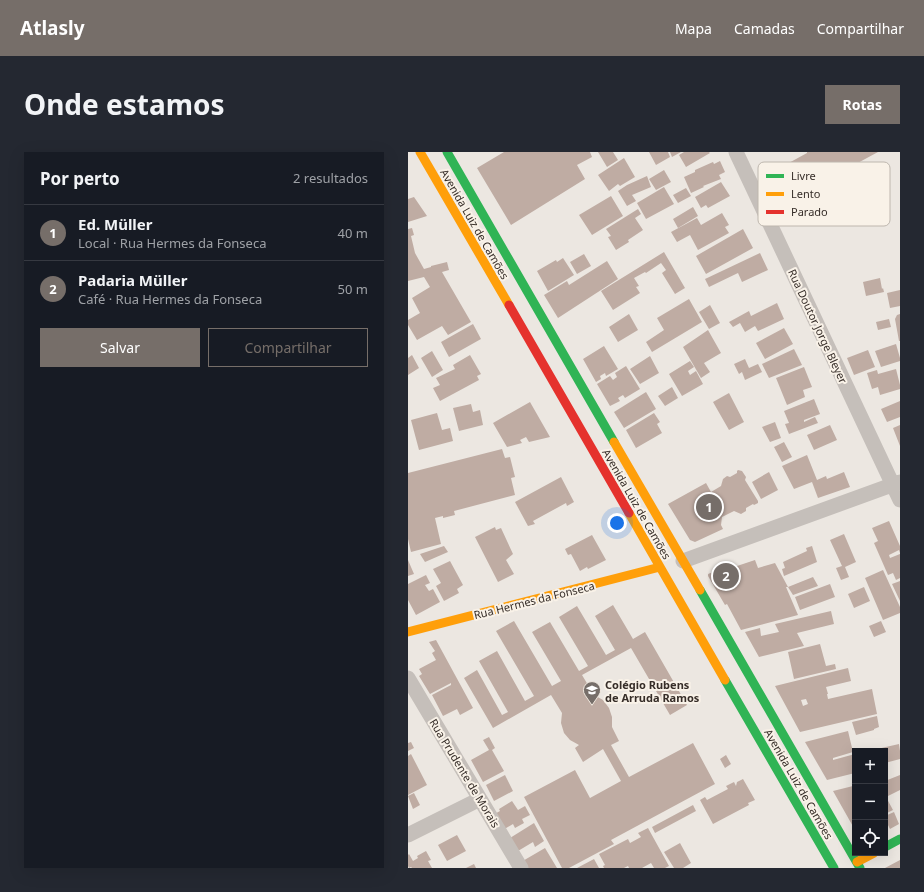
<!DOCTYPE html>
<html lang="pt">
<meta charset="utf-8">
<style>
:root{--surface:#171b24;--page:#242831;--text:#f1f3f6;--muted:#9ea1a6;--line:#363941;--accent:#766e69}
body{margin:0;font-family:"Noto Sans",sans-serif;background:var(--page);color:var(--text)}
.controls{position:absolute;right:12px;bottom:12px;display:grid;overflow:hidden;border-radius:0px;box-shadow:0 4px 16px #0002}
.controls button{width:36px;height:36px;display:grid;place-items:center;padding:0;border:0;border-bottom:1px solid var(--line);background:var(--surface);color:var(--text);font:20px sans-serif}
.you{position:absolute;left:209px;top:371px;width:14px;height:14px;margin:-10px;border:3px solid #fff;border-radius:50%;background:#1a73e8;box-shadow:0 0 0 6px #1a73e833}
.badge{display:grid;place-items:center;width:26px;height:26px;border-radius:50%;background:var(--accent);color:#fff;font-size:13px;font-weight:700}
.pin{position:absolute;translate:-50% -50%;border:2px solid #fff;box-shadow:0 1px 4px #0006}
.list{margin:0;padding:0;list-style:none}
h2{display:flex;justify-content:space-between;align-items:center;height:52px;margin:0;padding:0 16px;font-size:17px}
h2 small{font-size:13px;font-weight:400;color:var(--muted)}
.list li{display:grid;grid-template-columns:26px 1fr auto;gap:12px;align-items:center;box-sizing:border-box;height:56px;padding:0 16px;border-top:1px solid var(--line)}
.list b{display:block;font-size:15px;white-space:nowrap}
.list p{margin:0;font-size:13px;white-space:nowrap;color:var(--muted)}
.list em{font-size:13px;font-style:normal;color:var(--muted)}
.actions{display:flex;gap:8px;padding:12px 16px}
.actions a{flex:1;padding:9px 0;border:1px solid var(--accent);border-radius:0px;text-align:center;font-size:14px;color:var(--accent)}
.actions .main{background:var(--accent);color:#fff}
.icon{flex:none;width:22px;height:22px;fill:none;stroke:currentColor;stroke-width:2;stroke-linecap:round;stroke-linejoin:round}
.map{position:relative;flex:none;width:492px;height:716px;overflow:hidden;border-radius:0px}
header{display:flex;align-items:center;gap:24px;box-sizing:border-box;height:56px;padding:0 20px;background:var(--accent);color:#fff}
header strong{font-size:19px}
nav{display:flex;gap:22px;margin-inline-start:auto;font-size:14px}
.intro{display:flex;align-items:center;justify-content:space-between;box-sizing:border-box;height:96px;padding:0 24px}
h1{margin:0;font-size:28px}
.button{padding:10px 18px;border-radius:0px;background:var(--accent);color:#fff;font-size:14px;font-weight:700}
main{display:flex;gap:24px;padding:0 24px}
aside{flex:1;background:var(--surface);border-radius:0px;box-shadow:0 4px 16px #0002}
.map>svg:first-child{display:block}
</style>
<header>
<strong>Atlasly</strong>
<nav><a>Mapa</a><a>Camadas</a><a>Compartilhar</a></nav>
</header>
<div class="intro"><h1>Onde estamos</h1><a class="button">Rotas</a></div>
<main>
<aside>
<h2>Por perto<small>2 resultados</small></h2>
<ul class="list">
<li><span class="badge">1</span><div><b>Ed. Müller</b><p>Local · Rua Hermes da Fonseca</p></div><em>40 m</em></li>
<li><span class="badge">2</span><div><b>Padaria Müller</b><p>Café · Rua Hermes da Fonseca</p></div><em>50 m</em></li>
</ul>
<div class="actions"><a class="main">Salvar</a><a>Compartilhar</a></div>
</aside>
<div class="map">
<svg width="492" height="716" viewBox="0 0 492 716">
<rect width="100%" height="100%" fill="#ece7e1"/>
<path fill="#bfaca3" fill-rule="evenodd" d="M96 0H182L184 5 169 13 177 27 103 73 69 16Z
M190 0H205L210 8 199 15Z
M241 0H260L262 5 248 13Z
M262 0H273L264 5Z
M276 0H301L302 1 278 15 271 3Z
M399 0H470L435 19 436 21 389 47 391 51 386 54 391 63 379 70 357 24 399 1Z
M216 6 227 25 212 34 210 32 201 39 190 23Z
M312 9 317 20 311 23 313 27 295 34 296 35 283 41 276 25 287 20V18L305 10 306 12Z
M256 18 263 30 248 38 241 27Z
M239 24 243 35 224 43 228 49 219 54 210 39 219 33Z
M313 30 322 44 300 56 298 53 293 56 287 45Z
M256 35 266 52 238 67 229 51Z
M278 36 283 44 270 51 265 43Z
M203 44 215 64 184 83 171 63Z
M6 45 19 64 0 70V47Z
M285 55 290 64 270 76 265 67Z
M230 57 233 62 227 66 235 78 220 88 221 90 208 98 200 85 203 84 198 77Z
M314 61 321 73 317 75 321 81 290 98 282 83 269 90 263 80 289 66 293 73Z
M4 76 6 83 3 84 7 101 16 117 23 115V114L39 110 41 118 34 120 63 170 40 183 34 174 9 188 0 173V168L12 161 4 146 22 135 16 125 0 129V77Z
M335 77 345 96 298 122 288 104Z
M256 100 277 136 267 142 254 121 258 118 253 111 238 121 237 120 226 126 231 134 228 135 232 141 205 158 193 139Z
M352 101 360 118 334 130 330 121 301 135 297 127Z
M176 102 183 114 169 122 162 110Z
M155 106 166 123 140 139 129 119 148 108 149 110Z
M199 109 210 127 150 166 136 143 159 129 161 133Z
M472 126 474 137 475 136 476 140 458 144 455 130Z
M492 138V154L482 156 479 141Z
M281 147 294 170 244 200 238 190 256 178 249 166Z
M369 151 376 167 350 179 347 174 337 180 332 171 325 175 321 170 341 159 343 164Z
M302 153 312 171 301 177 291 160Z
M221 162 230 178 210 190 201 175Z
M492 162V189H491L487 167 489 163Z
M481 167 483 175 470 178 468 170Z
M65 172 73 187 41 205 33 190Z
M376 176 385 192 357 207 348 191Z
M300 178 313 201 296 211 302 220 293 226 275 195Z
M488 192 492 206V209L473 215 467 199Z
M196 194 210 217 198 224 197 221 192 224 193 227 188 230 175 207Z
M386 197 394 213 361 226 354 212Z
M460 198 467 215 446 223 439 206Z
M24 199 35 218 24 225 13 206Z
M4 203 11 216 0 223V206Z
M62 203 73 222 69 224 71 228 32 249 25 236 32 233 28 226 47 217 45 213Z
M242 204 251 221 232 232 222 217Z
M337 207 341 216 350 212 354 220 337 228 334 220 331 222 326 212Z
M282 209 286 215 280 219 282 223 288 219 295 232 274 244 261 222Z
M218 214 232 237 217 246 215 243 210 246 212 249 202 254 189 232 202 224 205 228 209 225 207 221Z
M396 215 404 235 395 238 397 245 379 253 368 226Z
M488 217 492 233V237L472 243 470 235 464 237 459 221 469 218 470 222Z
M264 235 270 246 257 254 250 244Z
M238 240 248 257 216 276 206 260Z
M321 241 336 270 321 278 305 250Z
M406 247 412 262 396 268V270L407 265 410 271 381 282 377 272 381 271 376 259Z
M492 249V265L479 270 473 257Z
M122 250 142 285 121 290 118 285 112 288 114 291 99 295 85 271Z
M63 252 65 260 72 258 75 273 51 279 45 256Z
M29 261 34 278 42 276 45 289 11 298 3 268Z
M246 261 252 270 249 272 254 281 228 296 218 278Z
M367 270 373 286 362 290 354 275Z
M422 273 429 288 406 298 399 283Z
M492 273V294L485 276Z
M376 290 384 305 374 310 366 295Z
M94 297 97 306 102 305 107 325 103 326 107 343 46 359 47 363 35 366V364L27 366 33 392 3 400 0 387V321Z
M399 303 409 328 418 324 419 327 436 320 442 335 410 346 404 330 386 337 374 314Z
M330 318 334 319 338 325 337 328 350 349V351L346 353 345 352 338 356V359L333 362 326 359 314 365 313 373 315 377 287 390 282 388 260 352 298 331 303 340 313 334 315 327 319 324 322 325 329 321V319Z
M361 320 370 338 353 347 344 330Z
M153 325 166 350 159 354 158 351 125 369 127 372 120 374 107 350Z
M481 369 492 394V401L491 398 481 403 482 406 492 402V426L488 428 485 421 480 423 466 391 470 389 464 376Z
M87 375 88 378 93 376 105 402 98 408 106 422 90 430 67 385Z
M436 382 448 410 437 415 441 425 433 428 428 416 434 414 422 388Z
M184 383 198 408 180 417 179 415 172 419 163 402 160 403 157 397Z
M36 394 40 400 17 410 12 402Z
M404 394 409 410 376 424 374 417 377 416 375 410 399 399 398 396Z
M0 408 6 422 0 424Z
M347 408 350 416 367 411 380 435H378L390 463 333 478 319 452 317 453 300 424V422L325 412 326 415Z
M42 409 55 433 49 437 51 441 36 449 28 434 33 431 25 417Z
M475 418 492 455V461L475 468 457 426Z
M18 423 22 431 17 433 21 439 25 437 32 450 8 463 0 448V432Z
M405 425 410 434 385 443 380 435Z
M492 429V449L484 432Z
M422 432 427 445 392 458 387 445Z
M456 435 462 449 446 456 440 442Z
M205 453 225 487 237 480 279 553 262 563 223 496 174 523 186 543 195 548 201 556 204 565V575L211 589 203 593 221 625 285 591 307 632 203 688 206 692 161 716H154L116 645 167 618 182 646 213 629 195 597 175 610 167 596 171 593 162 588 156 581 153 571 154 561 143 543 85 576 56 526 69 518 94 563 100 560 71 509 89 499 117 549 126 544 88 479 106 469 144 534 153 529 124 480 142 470 171 519 180 514 151 465 169 454 198 503 207 498 187 464Z
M423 459 426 472 389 481 396 494 351 505 337 480 352 476 353 484 371 480 367 472Z
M473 469 478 480 466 485 461 474Z
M28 488 65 556 52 563 49 557 35 564 24 543 43 533V531L22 542 11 524 14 522 11 517 28 508 24 501 27 499 21 490Z
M412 492 418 514 427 512 428 517 386 527 380 500Z
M440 516 443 529 418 535 420 542H419L420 547 464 537 469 562 392 580 367 534ZM398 547 400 552 395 554 393 548Z
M469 564 471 575 466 577V578L448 583 444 570Z
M440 579 445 600 425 606V608L447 602V621L419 628 397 590Z
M81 585 87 596 84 598 96 619 75 630 63 608 81 598 75 588Z
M3 590 6 596 0 599V591Z
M491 592 492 599V607L477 611V599H469V597Z
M3 602 19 633 0 643V604Z
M318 603 323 612 317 616 312 607Z
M97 623 105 639 86 649 78 633Z
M492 623V638L478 645 485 658 477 662V629Z
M335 627 347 648 340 651 341 653 305 672 292 648 297 645 299 648 320 637 318 634 326 630 328 634 329 630Z
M445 634 446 636H447V678L425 639Z
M6 641 12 653 5 657 0 644Z
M104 649 110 658 117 654 122 663 114 667 116 671 107 676 105 672 93 679 83 664 92 659 91 657Z
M285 653 288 659 247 681 244 675Z
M486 660 491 672 482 677 477 667V664Z
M126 671 136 689 127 695 125 690 110 699 102 686Z
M240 676 261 714 257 716H246L243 711 234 716H221L220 714 216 716H196L195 714 197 713 191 702 220 687 222 691 233 685 230 681Z
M49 683 58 699 39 709 30 693Z
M272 691 283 711 275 716H266L256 700Z
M137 696 149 716H117L113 710Z
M18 699 23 708 20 709 24 716H4L3 715 1 716 0 714V703L1 702 5 709 10 706 9 704Z
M186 707 191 716H169Z
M492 708V716H477Z
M66 712 68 716H58Z"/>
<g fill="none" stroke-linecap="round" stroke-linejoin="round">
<path stroke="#c5bfba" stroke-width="15" d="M328 0 492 348
M275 409 492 330
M0 526 113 716
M0 683 72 647"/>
<path stroke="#30b455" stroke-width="9" d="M39 0 206 290
M292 438 452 716
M317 528 426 716
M477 695 492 687"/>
<path stroke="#ff9f0a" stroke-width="9" d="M12 0 101 153
M206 290 292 438
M221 361 317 528
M0 480 252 415
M449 710 466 701"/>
<path stroke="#e5322d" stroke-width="9" d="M101 153 221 361"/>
</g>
<defs>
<g id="school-pin" transform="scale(0.9)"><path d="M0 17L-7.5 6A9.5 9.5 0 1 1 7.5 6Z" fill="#766e69" stroke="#f9f2e8"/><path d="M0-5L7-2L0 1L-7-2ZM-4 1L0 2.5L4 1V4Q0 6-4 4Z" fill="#fff"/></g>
</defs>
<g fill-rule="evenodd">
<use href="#school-pin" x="184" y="538"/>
</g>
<g text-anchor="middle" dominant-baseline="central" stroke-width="4" stroke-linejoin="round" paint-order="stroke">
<g font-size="11" fill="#362d28" stroke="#f9f2e8">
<text transform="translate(67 72) rotate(60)">Avenida Luiz de Camões</text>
<text transform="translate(410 174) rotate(65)">Rua Doutor Jorge Bleyer</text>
<text transform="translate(229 352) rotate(60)">Avenida Luiz de Camões</text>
<text transform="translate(126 448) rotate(-14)">Rua Hermes da Fonseca</text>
<text transform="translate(57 621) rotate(59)">Rua Prudente de Morais</text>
<text transform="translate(391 632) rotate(60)">Avenida Luiz de Camões</text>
</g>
<g font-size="11" font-weight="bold" fill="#362d28" stroke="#f9f2e8" text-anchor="start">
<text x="197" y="532">Colégio Rubens<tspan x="197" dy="13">de Arruda Ramos</tspan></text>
</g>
</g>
<rect x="350" y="10" width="132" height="64" rx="6" fill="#f9f2e8" stroke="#beb7ae" stroke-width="1"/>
<rect x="358" y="22" width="18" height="4" fill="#30b455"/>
<rect x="358" y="40" width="18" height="4" fill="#ff9f0a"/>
<rect x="358" y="58" width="18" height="4" fill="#e5322d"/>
<g font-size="11" fill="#362d28">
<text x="383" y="28">Livre</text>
<text x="383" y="46">Lento</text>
<text x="383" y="64">Parado</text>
</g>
</svg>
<div class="controls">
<button>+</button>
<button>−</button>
<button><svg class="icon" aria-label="locate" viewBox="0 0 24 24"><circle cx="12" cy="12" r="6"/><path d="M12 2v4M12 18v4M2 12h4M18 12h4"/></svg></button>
</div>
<div class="you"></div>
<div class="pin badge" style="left:301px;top:355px">1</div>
<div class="pin badge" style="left:318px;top:424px">2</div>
</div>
</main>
